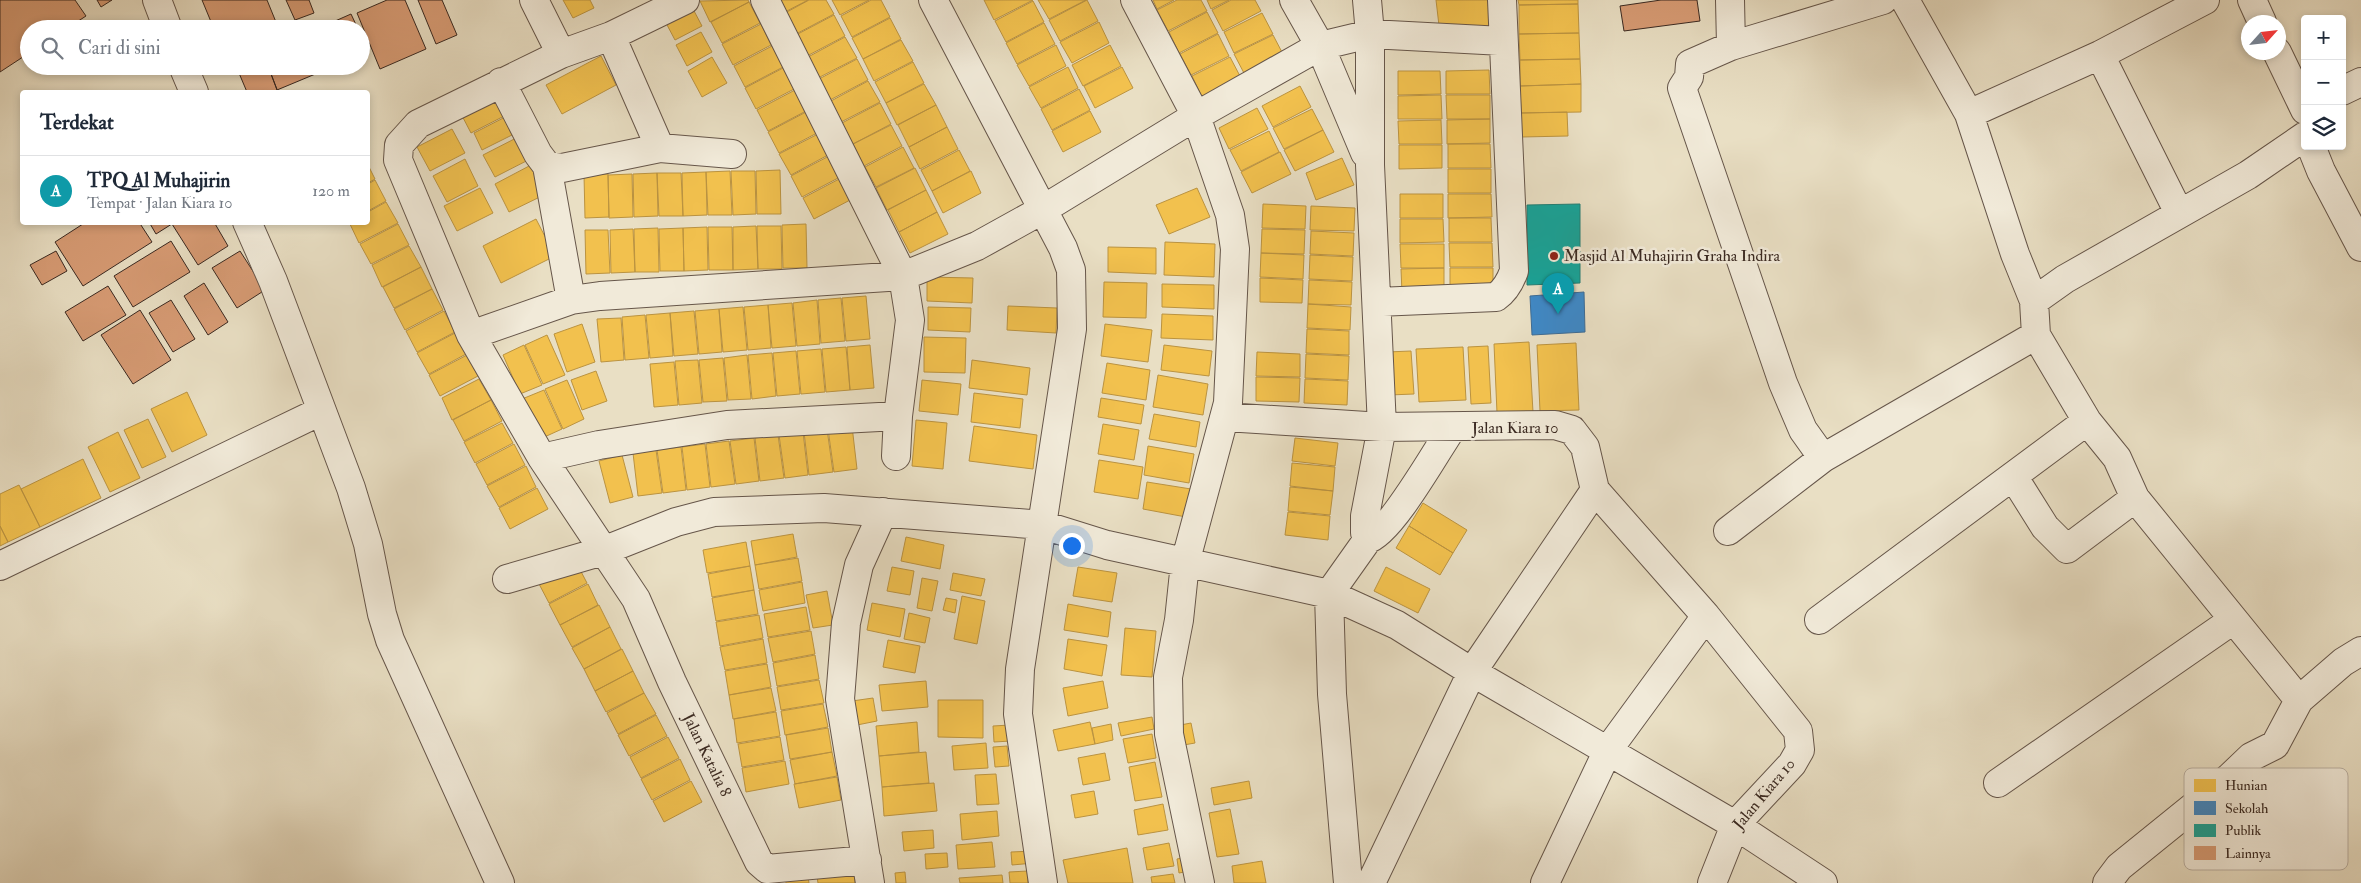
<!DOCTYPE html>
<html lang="id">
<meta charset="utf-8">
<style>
:root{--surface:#fff;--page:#f2f2f3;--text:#1f2937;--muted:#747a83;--line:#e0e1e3;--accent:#1a73e8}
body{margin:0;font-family:"IM FELL Double Pica",serif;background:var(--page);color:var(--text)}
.controls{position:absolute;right:15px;top:15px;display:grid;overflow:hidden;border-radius:5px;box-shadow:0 2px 8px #0003}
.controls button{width:45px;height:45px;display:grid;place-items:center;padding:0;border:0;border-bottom:1px solid var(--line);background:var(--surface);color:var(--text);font:25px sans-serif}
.compass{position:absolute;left:2241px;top:15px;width:45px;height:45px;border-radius:50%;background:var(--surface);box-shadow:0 2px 8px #0003;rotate:63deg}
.you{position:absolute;left:1071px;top:545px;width:18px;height:18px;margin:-12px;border:4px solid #fff;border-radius:50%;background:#1a73e8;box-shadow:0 0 0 8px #1a73e833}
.badge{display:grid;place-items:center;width:32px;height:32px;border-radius:50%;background:var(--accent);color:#fff;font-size:16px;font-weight:700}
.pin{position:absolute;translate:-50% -41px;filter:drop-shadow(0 1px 2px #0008)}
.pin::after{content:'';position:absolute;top:26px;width:18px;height:15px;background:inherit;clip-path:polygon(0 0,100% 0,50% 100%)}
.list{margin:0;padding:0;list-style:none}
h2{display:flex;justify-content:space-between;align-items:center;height:65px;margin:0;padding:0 20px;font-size:21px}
h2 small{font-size:16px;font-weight:400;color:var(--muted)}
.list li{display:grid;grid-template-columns:32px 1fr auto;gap:15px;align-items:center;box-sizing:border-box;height:70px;padding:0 20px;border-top:1px solid var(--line)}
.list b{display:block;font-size:19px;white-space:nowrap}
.list p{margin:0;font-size:16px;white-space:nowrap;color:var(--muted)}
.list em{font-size:16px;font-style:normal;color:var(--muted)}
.icon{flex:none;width:28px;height:28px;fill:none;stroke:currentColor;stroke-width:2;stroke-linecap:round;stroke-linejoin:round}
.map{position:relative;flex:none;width:2361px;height:883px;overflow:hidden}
.search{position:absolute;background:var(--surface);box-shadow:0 2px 8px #0003;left:20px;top:20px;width:350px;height:55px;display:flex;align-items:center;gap:12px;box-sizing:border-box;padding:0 18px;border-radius:28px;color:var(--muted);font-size:19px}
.panel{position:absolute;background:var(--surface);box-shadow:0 2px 8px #0003;left:20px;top:90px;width:350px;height:135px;border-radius:5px}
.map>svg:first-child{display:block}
</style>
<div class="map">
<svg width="2361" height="883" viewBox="0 0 2361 883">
<rect width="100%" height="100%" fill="#e9dfc4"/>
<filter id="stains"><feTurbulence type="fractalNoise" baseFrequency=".004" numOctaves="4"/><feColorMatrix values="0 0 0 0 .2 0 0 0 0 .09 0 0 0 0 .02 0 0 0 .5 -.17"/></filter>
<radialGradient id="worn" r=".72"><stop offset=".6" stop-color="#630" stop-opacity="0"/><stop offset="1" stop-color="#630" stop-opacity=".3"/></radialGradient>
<path fill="#f2c14e" stroke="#bb9340" d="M563 0H590L594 8 573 18Z
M748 0 749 2 710 22 700 1Z
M778 0H808L785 12Z
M809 0H826L834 14 796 34 785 13Z
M832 0H869L840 15Z
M871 0H881L890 17 852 37 841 16Z
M984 0H1033L994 20Z
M1038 0H1086L1049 19Z
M1087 0 1098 21 1060 41 1049 20Z
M1153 0H1174L1157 9Z
M1177 0H1201L1207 11 1168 31 1157 10Z
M1207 0H1229L1211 9Z
M1231 0H1255L1261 11 1223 31 1212 10Z
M1436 0H1494L1497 29 1440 34Z
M1518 0H1578V4L1519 5Z
M1033 1 1044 22 1006 42 995 21Z
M749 2 760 23 722 43 711 22Z
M1578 4 1579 33 1519 34V5Z
M693 9 702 26 675 40 666 23Z
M1207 12 1218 33 1179 53 1169 32Z
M1262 13 1273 34 1234 53 1224 32Z
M834 15 845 36 807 56 796 35Z
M890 18 901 39 863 59 852 38Z
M1099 22 1109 43 1072 63 1060 42Z
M1044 23 1055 44 1017 64 1006 43Z
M761 24 771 45 733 65 722 44Z
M701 32 712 52 687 66 676 45Z
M1579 33 1580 59 1520 60 1519 34Z
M1218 34 1229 56 1191 75 1180 54Z
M1273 35 1284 56 1245 75 1234 54Z
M845 37 857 58 818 78 808 57Z
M901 40 913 61 874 81 863 59Z
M1056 45 1066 66 1029 86 1017 65Z
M1110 45 1121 66 1083 86 1072 65Z
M772 46 783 67 745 87 734 66Z
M601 56 616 85 562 114 546 85Z
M712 57 727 83 702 97 688 71Z
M1230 57 1241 78 1202 97 1192 76Z
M857 59 868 80 830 100 819 79Z
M1580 59 1581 84 1520 86V60Z
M913 62 924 83 886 103 875 82Z
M1068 67 1078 88 1041 108 1029 87Z
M1122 67 1133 88 1095 108 1084 86Z
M783 68 794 89 756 109 745 88Z
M1489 70 1490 94H1446V71Z
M1398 71H1440L1441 94 1398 95Z
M868 81 880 102 841 122 831 101Z
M924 84 936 105 897 125 886 103Z
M1581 84V112L1521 113 1520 86Z
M1300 86 1311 107 1273 127 1262 106Z
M499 87 512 112 471 133 458 108Z
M1079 89 1090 110 1052 130 1041 109Z
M795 90 806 111 768 131 757 110Z
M1441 95 1442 119H1398V96Z
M1446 95H1490V119H1447Z
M880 103 891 124 853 144 842 123Z
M936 105 947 127 909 147 898 125Z
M1257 108 1268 129 1229 149 1219 128Z
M1312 109 1323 130 1284 149 1273 128Z
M1090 111 1101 132 1063 152 1052 131Z
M806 112 817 133 779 153 768 132Z
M1567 112 1568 136 1522 137 1521 113Z
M513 113 522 130 482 150 474 133Z
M1490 119V143L1447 144V120Z
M1441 120 1442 144H1399L1398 121Z
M891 125 902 146 864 166 853 144Z
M947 127 958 149 920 169 909 147Z
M452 129 465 153 430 171 417 147Z
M1323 130 1334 152 1295 171 1284 150Z
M1269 131 1279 152 1241 171 1230 150Z
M524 134 536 156 495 177 483 155Z
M818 134 828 155 791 175 779 154Z
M1448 144H1490L1491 168H1448Z
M1399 145H1442V168L1399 169Z
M903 147 914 168 876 187 865 167Z
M959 150 970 171 932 191 921 170Z
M1280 152 1291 174 1252 193 1241 172Z
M829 156 840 177 802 197 791 176Z
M1342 158 1354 185 1316 200 1306 173Z
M465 159 478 186 447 202 433 176Z
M368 165 375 179 368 183Z
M531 165 546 194 509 212 495 184Z
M915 168 926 190 887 210 876 188Z
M1448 169H1491V193H1448Z
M780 170 781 214H757L756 171Z
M730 171 732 215H708L706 172Z
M731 171H755L756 214 733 215Z
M971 171 981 193 943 213 932 191Z
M706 172 707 215 683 216 682 173Z
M657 173 658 216 634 217 633 174Z
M657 173H681L683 216H659Z
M608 174 609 217 585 218 584 175Z
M632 174 633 217 609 218 608 175Z
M841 178 852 199 814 219 803 198Z
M375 180 386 201 368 211V184Z
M480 188 493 213 457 231 444 206Z
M1197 188 1210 217 1169 234 1156 205Z
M926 190 937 212 899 232 888 210Z
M1400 194H1443V218H1400Z
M1448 194H1491L1492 217 1448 218Z
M386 202 398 223 359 243 349 222H368V212Z
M1263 204 1306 206 1305 229 1262 228Z
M1311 206 1355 208 1354 231 1310 230Z
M937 212 948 234 910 253 899 232Z
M1449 218H1491L1492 242H1449Z
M536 219 555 256 501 283 483 246Z
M1400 219H1443L1444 242 1400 243Z
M398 224 409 245 371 264 360 244Z
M806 224 807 268H783L782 225Z
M756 226 758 269 733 270V227Z
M757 226H781L782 269H758Z
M707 227 708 270 684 271 683 228Z
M708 227H732L733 270H709Z
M658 228 659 272H635L634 229Z
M683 228 684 271H660L659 229Z
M633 229 635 272 611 273 610 230Z
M1262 229 1305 230 1304 254 1261 253Z
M585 230H608L610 273 586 274Z
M1311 231 1354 233 1353 256 1310 254Z
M1165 242 1215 244 1214 277 1164 275Z
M1449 243H1492L1493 267H1450Z
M1400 244H1444V268H1401Z
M409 246 421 267 382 287 372 265Z
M1108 247 1156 248V274L1108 272Z
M1261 253 1304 255 1303 279 1260 277Z
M1310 255 1353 257 1352 281 1309 279Z
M421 267 432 289 394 308 383 287Z
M1444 268V292L1402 293 1401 269Z
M1450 268H1493V292H1450Z
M927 277 973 278 972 303 927 301Z
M1260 278 1303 280 1302 303 1260 302Z
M1309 280 1352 282 1351 305 1308 304Z
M1104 282 1147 283 1146 318 1103 317Z
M1162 284 1214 285V309L1162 307Z
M432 289 443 310 405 330 394 309Z
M866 296 870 339 846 341 842 298Z
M841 298 845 341 821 343 818 300Z
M817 300 820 344 797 346 793 303Z
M792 303 796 346 772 348 768 305Z
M1308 304 1351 307 1350 330 1307 328Z
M768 305 771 348 748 350 744 307Z
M1008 306 1057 308 1056 333 1007 330Z
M743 307 747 350 723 352 719 309Z
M928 307 971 308 970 332 928 330Z
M719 309 722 352 699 354 695 311Z
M444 311 455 332 417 352 406 331Z
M694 311 698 354 674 356 670 313Z
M670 313 673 356 650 358 646 315Z
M1162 314 1213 316V340L1161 338Z
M645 315 649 358 625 360 622 317Z
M621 318 624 360 601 362 597 319Z
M582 324 595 362 567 372 554 334Z
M1105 324 1152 330 1148 362 1101 356Z
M1307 329 1349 331V355L1306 353Z
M455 333 466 354 429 374 417 353Z
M547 335 565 375 543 384 525 345Z
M924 337 966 338 965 373 924 372Z
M1529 342 1533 412 1497 413 1494 344Z
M1576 343 1579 410 1540 411 1537 345Z
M524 345 542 385 520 394 503 355Z
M870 345 874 388 850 390 847 347Z
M1164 345 1212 351 1209 376 1161 370Z
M1488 346 1491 403 1471 404 1468 347Z
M846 347 850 390 826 392 822 349Z
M1463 347 1466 400 1419 402 1416 349Z
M821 349 825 392 801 394 797 351Z
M796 351 800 394 777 396 773 353Z
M1411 351 1414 394 1389 395 1387 352Z
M1257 352 1300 354V377L1256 376Z
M772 353 776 396 752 399 748 355Z
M1306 354 1349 356 1348 380 1305 378Z
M467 355 478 376 440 396 429 375Z
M747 355 751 399 728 400 724 358Z
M723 358 727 401 703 402 699 360Z
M698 360 702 403 679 405 675 361Z
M972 360 1030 368 1027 395 969 388Z
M674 362 678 405 654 407 650 364Z
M1107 363 1150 370 1146 400 1102 393Z
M596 371 607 401 582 410 571 380Z
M1158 375 1208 384 1203 415 1153 407Z
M1256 377 1300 378 1299 402 1256 401Z
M479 379 491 400 452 420 442 398Z
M1305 379 1348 381 1347 405 1304 403Z
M567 380 584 419 563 429 545 389Z
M922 380 961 384 958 415 919 411Z
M544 390 562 429 540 439 522 399Z
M187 392 207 435 172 452 151 409Z
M974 393 1023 399 1020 428 971 422Z
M1101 398 1144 405 1141 424 1098 417Z
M491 400 502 421 464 441 453 420Z
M1154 414 1200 422 1196 447 1149 439Z
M148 419 166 457 142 468 124 430Z
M916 420 947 423 943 469 912 466Z
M502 423 513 443 475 463 464 442Z
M1103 424 1139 430 1134 460 1098 454Z
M852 426 857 469 834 472 828 429Z
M974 426 1037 435 1033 469 969 461Z
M827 429 833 472 809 475 804 432Z
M118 432 140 478 110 492 88 447Z
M803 432 808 475 785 478 779 435Z
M778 435 784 478 760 481 755 438Z
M754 438 759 481 736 484 730 441Z
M1295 438 1338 443 1335 466 1292 461Z
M729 441 735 484 711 487 706 444Z
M514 444 525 465 487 485 476 464Z
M705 444 710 487 687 490 682 447Z
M1148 446 1194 454 1189 483 1144 475Z
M681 447 686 490 663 493 657 450Z
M656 450 662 493 638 496 633 453Z
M622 455 633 497 610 503 599 461Z
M83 459 101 498 40 527 21 489Z
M1099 460 1143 467 1138 499 1094 492Z
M1292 463 1335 467 1333 491 1290 486Z
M526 466 536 487 499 507 487 486Z
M1147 482 1191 489 1186 517 1143 509Z
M19 485 40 527 8 542 0 526V494Z
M1290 487 1333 491 1330 515 1288 511Z
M537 488 548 509 510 529 499 508Z
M1423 503 1467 530 1453 553 1409 526Z
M1288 512 1330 516 1328 540 1285 535Z
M0 526 8 542 0 546Z
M1409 526 1453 553 1440 575 1396 548Z
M793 534 797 557 755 565 751 541Z
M906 537 944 545 940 569 901 561Z
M746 542 750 566 707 573 703 550Z
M798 558 802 581 759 589 755 565Z
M576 562 587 583 549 603 538 582Z
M750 566 754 590 712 597 708 574Z
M892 567 914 571 910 595 887 591Z
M1078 567 1117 573 1112 602 1073 596Z
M1386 567 1430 589 1418 613 1374 591Z
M953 573 985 579 981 596 950 590Z
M922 578 938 581 932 611 917 608Z
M802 582 805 603 763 611 759 590Z
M588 584 598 605 560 625 549 604Z
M754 590 758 614 716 621 712 598Z
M827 591 833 625 813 628 806 595Z
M962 596 985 601 977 644 954 639Z
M946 598 957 600 955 613 943 610Z
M872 603 905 609 900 637 867 630Z
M1068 604 1111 612 1108 637 1064 630Z
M599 605 610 627 572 647 560 625Z
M806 607 810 630 768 637 764 614Z
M909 613 930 618 925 643 904 639Z
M759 615 763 638 720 646 716 622Z
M610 627 621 649 584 669 572 648Z
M1125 628 1156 631 1152 677 1121 675Z
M811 631 815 654 773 662 768 638Z
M763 639 767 663 725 670 720 647Z
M1068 639 1107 645 1102 676 1064 669Z
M888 640 920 646 915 673 883 667Z
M622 649 633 671 595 691 584 669Z
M815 655 819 679 777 686 773 663Z
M767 664 771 687 729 695 725 671Z
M633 671 644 693 606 712 595 691Z
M819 680 824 703 781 710 777 687Z
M926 681 928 707 882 711 879 685Z
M1103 681 1108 708 1068 716 1063 688Z
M771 688 776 711 733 719 729 695Z
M644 693 656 714 618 734 607 713Z
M873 698 877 721 857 725 852 701Z
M938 700H983V738L938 737Z
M823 704 828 727 785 735 781 711Z
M776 712 780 736 737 743 734 719Z
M656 715 667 736 629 756 618 735Z
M1152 717 1154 729 1121 736 1118 723Z
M917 722 919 752 879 756 876 726Z
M1090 722 1095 744 1058 751 1053 730Z
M1191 723 1195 743 1178 746 1175 726Z
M1111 724 1113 740 1095 744 1092 728Z
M1010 725 1011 741 994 742 993 726Z
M828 728 832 752 790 759 786 735Z
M1152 734 1156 758 1128 763 1123 739Z
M668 737 679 758 641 778 630 757Z
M780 737 784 760 742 767 738 744Z
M986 743 988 768 954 770 952 746Z
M1007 746 1009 766 995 767 993 747Z
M832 752 837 776 795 784 790 760Z
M926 752 929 783 882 787 879 756Z
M1105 753 1110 780 1083 785 1078 758Z
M680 759 690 780 652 800 641 779Z
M785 761 789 784 746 792 742 768Z
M1155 762 1162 797 1135 801 1129 767Z
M996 774 999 804 977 805 975 775Z
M837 777 841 800 799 808 794 784Z
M691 781 702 802 664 822 653 801Z
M1249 781 1252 798 1214 805 1211 788Z
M934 783 937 811 884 816 882 787Z
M1094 791 1098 814 1075 818 1071 795Z
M1163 804 1168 830 1138 835 1134 810Z
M1230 809 1239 854 1217 857 1209 813Z
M997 811 999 836 962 840 960 814Z
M933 830 934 848 904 851 902 832Z
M992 842 995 867 958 869 956 845Z
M1169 843 1174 866 1147 870 1143 848Z
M1127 848 1133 883H1068L1063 860Z
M1033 851 1034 863 1012 865 1011 852Z
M947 853 948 867 926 869 925 854Z
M1192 856 1195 870 1179 873 1177 859Z
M1262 861 1266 883H1234L1232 866Z
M807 871 809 883H786L785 875Z
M1028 871V883H1010L1009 872Z
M854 872 855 883H818L817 877Z
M905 872 906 883H896L895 873Z
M1173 874 1175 883H1152L1151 877Z
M1002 875 1003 883H960L959 878Z"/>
<path fill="#3f88c5" stroke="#3e6c94" d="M1584 292 1585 332 1532 335 1530 296Z"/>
<path fill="#17a398" stroke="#227e74" d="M1580 204V283L1527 285V205Z"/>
<path fill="#d79b74" stroke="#3a2921" d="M0 0H75L86 16 66 29H29V53L0 72Z
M97 0H112L101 7Z
M202 0H267L278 27 214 29Z
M286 0H309L314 13 295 20Z
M387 0H405L426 49 380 69 357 13Z
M418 0H442L457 35 436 44Z
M1661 0H1697L1700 21 1624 31 1620 6Z
M351 14 358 29H317Z
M361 38 368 52 361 55Z
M236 66H268L278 92H247Z
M268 66H309L313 75 277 90Z
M309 66H335L313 75Z
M86 222H139L152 242 83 286 55 242Z
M149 222H175L156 234Z
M175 222H214L228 246 198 265 172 224Z
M171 241 190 272 133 307 114 276Z
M56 251 67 271 42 285 30 265Z
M240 251 265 290 237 308 212 268Z
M204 283 228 322 208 335 184 296Z
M108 286 126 315 83 341 65 312Z
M171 300 195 339 173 352 149 313Z
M140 310 171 360 133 384 101 335Z"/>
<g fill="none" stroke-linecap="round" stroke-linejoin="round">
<g stroke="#66564a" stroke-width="30">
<path id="minor" d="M157 0 168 29
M534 0 561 54
M685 0 611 36 561 54 418 124 399 145 398 160 471 335 542 458 636 599 672 682 759 862 767 869 867 860
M765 0 903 276 910 320 898 416 896 456
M933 0 1063 248 1071 270 1072 329 1020 669 1018 714 1043 883
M1135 0 1196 116 1230 215 1235 249 1228 403 1185 563 1179 620 1168 677 1169 734 1200 883
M1294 0 1320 46 1365 153
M1367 0 1370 34V165L1382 427 1365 516V533L1368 539
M1730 0 1731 46
M1905 0 1969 114 2015 254 2034 301 2065 279 2248 175 2305 136
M2252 0 2262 22
M611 36 660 148
M2277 52 2305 110
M2100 55 2179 213
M183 66 194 92
M501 82 538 154 547 166 562 168 660 148 732 154
M2342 91 2361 82
M1969 114 2100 55 2205 0
M2311 146 2321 171 2361 247
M547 166 571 300
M247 222 273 281 351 488 368 544 382 614 390 640 500 883
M2034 301 2036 335 2087 421 2117 458 2135 498 2299 700
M1377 302 1496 297C1505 291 1510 282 1514 271L1502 0
M471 335 571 300 600 296 903 276 977 246 1042 210 1196 116 1320 46 1370 34 1503 41
M1225 417 1382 427 1555 425 1572 430 1585 447 1595 490 1706 616 1798 731 1800 750 1792 764 1735 825 1712 883
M542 458 599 445 727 425 898 416
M1823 458 1803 430 1783 383 1682 88 1689 77 1690 64 1731 46 1883 0
M2013 476 2045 527 2067 549 2135 498
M1728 531 1823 458 2036 335
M0 566 321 411
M507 579 603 551 676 522 714 512 824 508 1043 525 1107 545 1329 594 1397 625 1472 672 1735 825 1823 883
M1819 620 2087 421
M1998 783 2233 620
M870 883 840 699 846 623 859 565 883 512
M1348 883 1332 694 1329 594 1368 539C1390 534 1437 450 1452 428
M1371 883 1472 672 1595 490
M1545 883 1608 750 1706 616
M2107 883 2119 867 2229 778 2251 757 2275 745 2299 700 2343 662 2361 651"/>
</g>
<use href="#minor" stroke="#f1ead9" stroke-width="28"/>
</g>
<circle fill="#8f2418" stroke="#f1ead9" stroke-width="2" cx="1554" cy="256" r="5"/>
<g text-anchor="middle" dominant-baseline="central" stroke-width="5" stroke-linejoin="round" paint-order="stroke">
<g font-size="16" fill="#3a2921" stroke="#f1ead9" text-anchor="start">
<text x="1564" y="256">Masjid Al Muhajirin Graha Indira</text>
</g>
<g font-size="16" fill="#3a2921" stroke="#f1ead9">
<text x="1515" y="428">Jalan Kiara 10</text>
<text transform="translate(707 755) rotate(64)">Jalan Katalia 8</text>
<text transform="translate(1764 794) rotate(-50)">Jalan Kiara 10</text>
</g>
</g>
<rect x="2184" y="768" width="164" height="102" rx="8" fill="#f1ead9" stroke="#bab0a2" stroke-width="1"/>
<rect x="2194" y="779" width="22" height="13" fill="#f2c14e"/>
<rect x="2194" y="801" width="22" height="14" fill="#3f88c5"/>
<rect x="2194" y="824" width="22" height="13" fill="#17a398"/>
<rect x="2194" y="846" width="22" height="14" fill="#d79b74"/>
<g font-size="14" fill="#3a2921">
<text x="2225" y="790">Hunian</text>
<text x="2225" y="813">Sekolah</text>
<text x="2225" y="835">Publik</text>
<text x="2225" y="858">Lainnya</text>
</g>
<rect width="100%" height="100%" filter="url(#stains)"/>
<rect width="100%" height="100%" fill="url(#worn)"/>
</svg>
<div class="controls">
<button>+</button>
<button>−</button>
<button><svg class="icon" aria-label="layers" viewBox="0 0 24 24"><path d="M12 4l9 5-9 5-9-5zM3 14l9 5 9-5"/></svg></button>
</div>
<svg class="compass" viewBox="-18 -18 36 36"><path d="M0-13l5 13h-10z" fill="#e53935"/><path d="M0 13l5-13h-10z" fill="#747a83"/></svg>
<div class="you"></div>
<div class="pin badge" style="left:1558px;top:314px;background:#0f9aa8">A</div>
<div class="search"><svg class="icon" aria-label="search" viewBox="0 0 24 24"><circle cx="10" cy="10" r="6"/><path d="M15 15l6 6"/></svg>Cari di sini</div>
<section class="panel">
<h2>Terdekat<small></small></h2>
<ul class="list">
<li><span class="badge" style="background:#0f9aa8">A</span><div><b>TPQ Al Muhajirin</b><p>Tempat · Jalan Kiara 10</p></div><em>120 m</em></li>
</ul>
</section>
</div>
